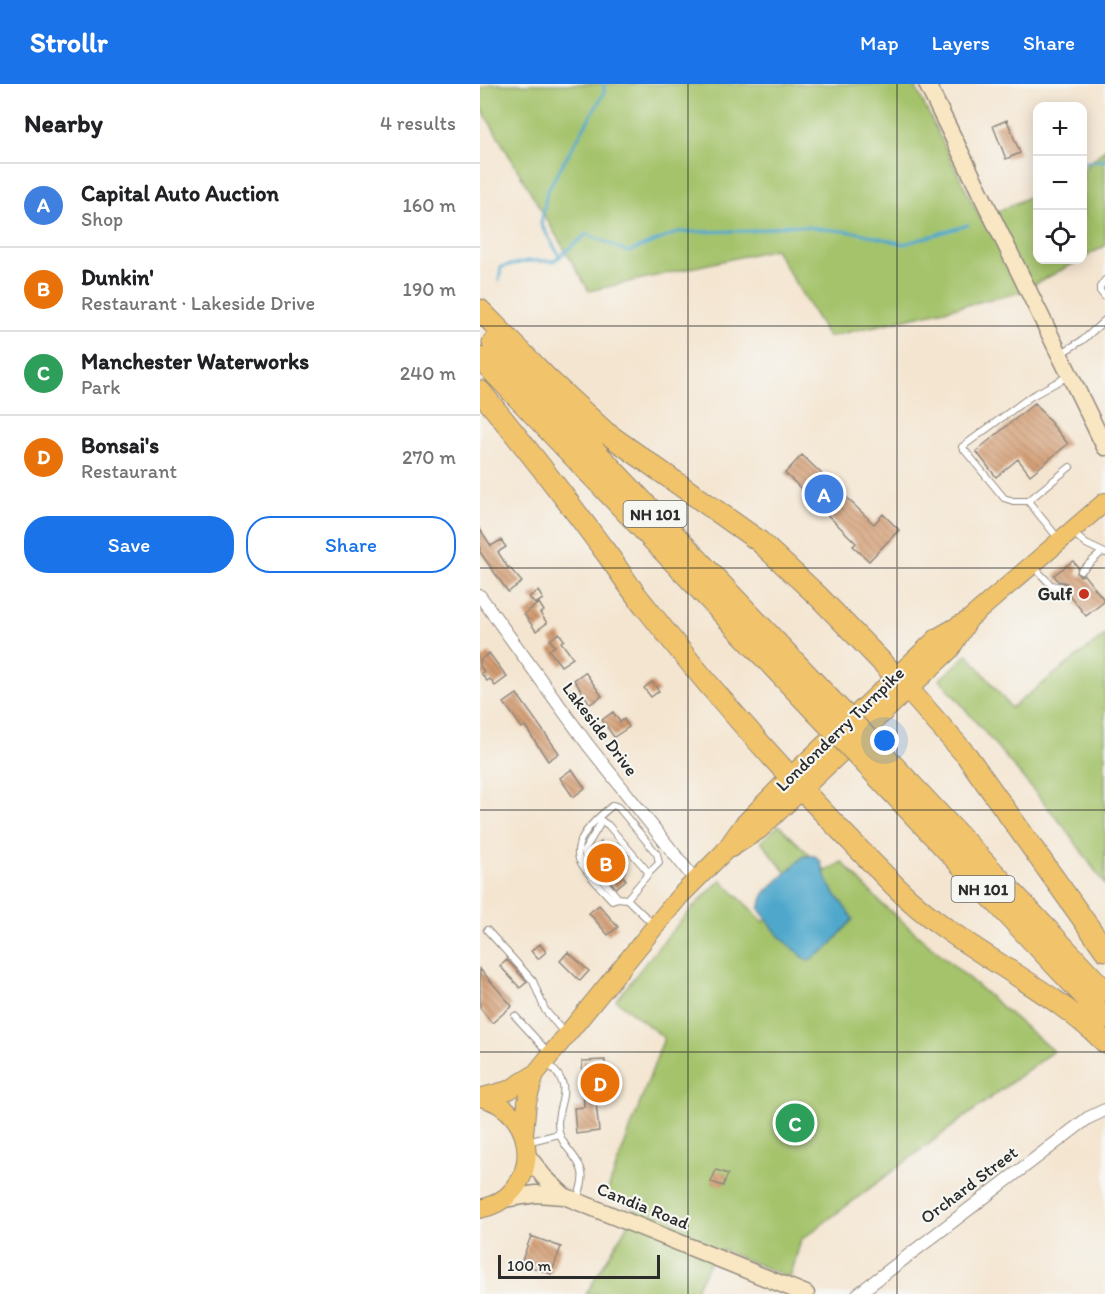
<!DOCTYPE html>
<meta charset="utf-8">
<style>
:root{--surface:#fff;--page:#f2f2f2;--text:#202124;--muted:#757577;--line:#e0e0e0;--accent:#1a73e8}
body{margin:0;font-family:Itim,sans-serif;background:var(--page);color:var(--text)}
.controls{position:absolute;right:18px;top:18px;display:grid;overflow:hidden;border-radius:12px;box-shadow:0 3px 15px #0003}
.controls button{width:54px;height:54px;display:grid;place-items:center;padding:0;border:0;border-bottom:2px solid var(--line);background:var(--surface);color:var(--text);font:30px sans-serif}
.scale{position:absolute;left:18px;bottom:15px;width:162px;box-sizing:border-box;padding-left:6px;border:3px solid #2b2b2b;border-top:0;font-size:16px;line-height:21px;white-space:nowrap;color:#2b2b2b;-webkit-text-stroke:4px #f6f6f2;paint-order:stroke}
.you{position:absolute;left:405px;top:657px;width:21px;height:21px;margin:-15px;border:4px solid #fff;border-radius:50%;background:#1a73e8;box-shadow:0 0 0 9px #1a73e833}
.badge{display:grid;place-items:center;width:39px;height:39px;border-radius:50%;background:var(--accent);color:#fff;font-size:20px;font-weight:700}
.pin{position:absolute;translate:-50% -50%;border:3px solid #fff;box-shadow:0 2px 6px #0006}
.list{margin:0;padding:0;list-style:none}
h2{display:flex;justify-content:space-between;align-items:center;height:78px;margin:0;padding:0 24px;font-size:26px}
h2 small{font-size:20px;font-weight:400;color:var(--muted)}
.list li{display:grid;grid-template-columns:39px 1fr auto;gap:18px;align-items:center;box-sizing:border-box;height:84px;padding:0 24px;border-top:2px solid var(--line)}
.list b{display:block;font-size:22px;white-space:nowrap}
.list p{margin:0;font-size:20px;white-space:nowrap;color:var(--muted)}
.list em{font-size:20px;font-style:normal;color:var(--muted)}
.actions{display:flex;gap:12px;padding:18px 24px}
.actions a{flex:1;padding:14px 0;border:2px solid var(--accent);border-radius:24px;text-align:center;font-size:21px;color:var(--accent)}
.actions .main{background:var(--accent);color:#fff}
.icon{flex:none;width:33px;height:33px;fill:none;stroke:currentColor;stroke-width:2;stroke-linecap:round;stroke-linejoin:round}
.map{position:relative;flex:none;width:625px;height:1210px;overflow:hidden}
header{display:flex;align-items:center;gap:36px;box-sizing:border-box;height:84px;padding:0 30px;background:var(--accent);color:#fff}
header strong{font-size:28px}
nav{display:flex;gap:33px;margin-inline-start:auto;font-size:21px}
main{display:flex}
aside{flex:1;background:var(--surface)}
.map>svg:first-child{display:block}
</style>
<header>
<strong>Strollr</strong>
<nav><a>Map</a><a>Layers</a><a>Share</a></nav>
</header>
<main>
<aside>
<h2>Nearby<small>4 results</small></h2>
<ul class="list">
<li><span class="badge" style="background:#3f7fe0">A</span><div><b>Capital Auto Auction</b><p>Shop</p></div><em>160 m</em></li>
<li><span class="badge" style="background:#e8710a">B</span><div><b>Dunkin'</b><p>Restaurant · Lakeside Drive</p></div><em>190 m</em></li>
<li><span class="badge" style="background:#2e9e5b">C</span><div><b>Manchester Waterworks</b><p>Park</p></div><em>240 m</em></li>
<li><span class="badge" style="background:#e8710a">D</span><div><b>Bonsai's</b><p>Restaurant</p></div><em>270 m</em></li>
</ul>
<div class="actions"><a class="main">Save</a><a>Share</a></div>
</aside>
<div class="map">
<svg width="625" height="1210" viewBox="0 0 625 1210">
<defs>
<pattern id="building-back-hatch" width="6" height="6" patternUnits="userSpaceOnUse" patternTransform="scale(1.5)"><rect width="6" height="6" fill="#d2986c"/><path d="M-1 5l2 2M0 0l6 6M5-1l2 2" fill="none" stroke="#ab7c59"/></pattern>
</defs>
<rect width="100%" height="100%" fill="#f6f6f2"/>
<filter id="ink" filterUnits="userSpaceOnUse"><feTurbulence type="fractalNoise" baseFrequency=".0167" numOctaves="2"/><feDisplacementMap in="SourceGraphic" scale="12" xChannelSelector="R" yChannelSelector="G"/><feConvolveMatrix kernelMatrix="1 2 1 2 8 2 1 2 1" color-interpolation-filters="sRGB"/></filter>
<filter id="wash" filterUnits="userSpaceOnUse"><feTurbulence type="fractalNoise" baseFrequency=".008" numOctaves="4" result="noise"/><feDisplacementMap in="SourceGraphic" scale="24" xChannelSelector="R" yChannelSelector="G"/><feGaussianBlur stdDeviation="1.35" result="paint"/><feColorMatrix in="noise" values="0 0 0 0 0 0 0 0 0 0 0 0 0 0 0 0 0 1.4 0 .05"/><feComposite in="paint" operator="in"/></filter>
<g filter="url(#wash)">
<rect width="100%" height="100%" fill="#f4e5d0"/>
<path fill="#a4c36b" stroke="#68774b" stroke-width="1.5" d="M11 0H434L501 136 557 109 558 176H600L538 209 348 253 295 165 109 207 0 22V5Z
M625 65V162L603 174V85Z
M625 551V801L586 745 460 595 488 570 531 624Z
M299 741 346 787 362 778 402 820 573 967 321 1156 310 1194 243 1166 232 1175 213 1210H106L157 1125 126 1111 184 954 136 916C169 875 201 832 241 796L284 838 316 802 281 757Z"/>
<path fill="#4fa8cc" stroke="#3d6a7c" stroke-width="1.5" d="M324 772H335L340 777 349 801 373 835 347 865 328 877 299 852 279 825 285 809Z"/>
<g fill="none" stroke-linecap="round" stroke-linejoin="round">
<path stroke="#4fa8cc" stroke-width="3" d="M602 79 625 76
M80 173 61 140 67 107 124 9V0
M19 196 21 183 48 177H74L107 150 148 168 199 148 272 147 310 141 380 149 424 160 488 141"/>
</g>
<g id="blocks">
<path fill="url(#building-back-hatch)" d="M527 36 540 69 526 75 513 42Z
M555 319 588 360 550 391 538 375 516 393 496 367Z
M322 371 394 440 403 430 419 446 389 477 373 462 376 459 305 389Z
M0 445 11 462 21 456 26 463 18 468 28 484 29 483 42 498 28 508 0 468Z
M593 477 598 483 597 490 600 492 604 491 625 517 606 532 586 507 588 503 587 499 578 497 574 491Z
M58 507 63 515 55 520 49 513Z
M59 519 64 527 60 529 67 539 56 547 44 530Z
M79 549 84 556 81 558 93 574 81 582 69 566 75 562 70 556Z
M9 569 27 593 15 602 10 595 7 597 1 589 4 587 0 582V576Z
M105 588 122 612 110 620 94 596Z
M172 598 179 607 171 613 164 604Z
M37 610 79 669 68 677 45 642 42 644 24 619Z
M133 628 140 638 144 635 149 643 134 653 122 636Z
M92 685 105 704 93 713 80 694Z
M121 758 145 788 142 791 146 796 136 804 111 774 110 768Z
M119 821 138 843 128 851 109 829Z
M60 860 66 868 58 875 51 867Z
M88 868 109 887 100 897 80 877Z
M27 876 47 898 40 904 20 882Z
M0 885 32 922 12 939 0 924Z
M125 976V990L136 989 137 1009H115L119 1047 96 1050 94 1024 104 1023 102 977Z
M236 1086 248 1090 243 1102 231 1098Z
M51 1152 81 1163 71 1190 41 1179Z"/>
</g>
</g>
<g filter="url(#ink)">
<use href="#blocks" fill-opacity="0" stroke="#90887e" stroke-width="1.5"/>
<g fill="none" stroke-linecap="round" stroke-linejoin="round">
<g stroke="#90887e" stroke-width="8">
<path id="lane" d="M625 196 620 203V207L625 213
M580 270 603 256 625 236
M548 417H533L524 414 482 363 550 313 588 292
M593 449 606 460 625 469
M578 454 548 417 590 383
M553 482 571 501 583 503
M601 487 622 468
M118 735 128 741 169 789 147 815 174 841
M122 737 104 767 106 776 138 814
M147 815 138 814 132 816C122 805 104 787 99 775 92 755 119 732 133 721L138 723 177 770 179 779 169 789
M7 846 53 897 65 926 84 949
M35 932 68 968
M68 980C99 1007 73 1018 79 1048 82 1063 99 1073 102 1088 104 1097 100 1107 97 1115
M47 1058 79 1050"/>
</g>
<g stroke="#90887e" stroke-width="14">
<path id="street" d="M0 512 108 661 215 796
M378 1210 608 1034 625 1026"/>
</g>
<g stroke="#90887e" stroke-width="19">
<path id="secondary" d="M447 0 625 363
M47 1071 64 1093 84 1112
M23 1115 56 1110 84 1112 326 1210"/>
</g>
<g stroke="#90887e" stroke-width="20">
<path id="primary" d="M251 764 279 746 470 566 488 537
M0 1013C62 1027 62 1112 0 1125
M3 1013 29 1006 55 990 199 813 244 768 263 741 310 693 458 553 488 536 625 418
M44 1050 47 1018 55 990"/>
</g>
<g stroke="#90887e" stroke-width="23">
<path id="highway" d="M0 226 69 296 125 348 279 457 339 513 428 605 487 672 625 866
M13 259 349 614
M0 274 336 628
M0 307C42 358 82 409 121 462 136 481 148 502 164 521 241 620 327 714 416 803 478 865 563 897 625 958
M398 665 625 907
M382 676 625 934"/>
</g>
<use href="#lane" stroke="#fff" stroke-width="6"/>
<use href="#street" stroke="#fff" stroke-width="12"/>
<use href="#secondary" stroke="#f9e7c3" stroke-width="16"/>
<use href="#primary" stroke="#f1c36a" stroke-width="18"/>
<use href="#highway" stroke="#f1c36a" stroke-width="21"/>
<g stroke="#90887e" stroke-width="23" stroke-linecap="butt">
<path id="highway-bridge" d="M349 614 398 665
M336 628 382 676"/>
</g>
<use href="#highway-bridge" stroke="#f1c36a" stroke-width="21"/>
</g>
</g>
<path fill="none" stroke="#2b2b2b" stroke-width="1.5" stroke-opacity="0.55" d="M208 0V1210M417 0V1210M0 242H625M0 484H625M0 726H625M0 968H625"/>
<circle fill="#c8321e" stroke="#f6f6f2" stroke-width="2" cx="604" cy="510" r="6"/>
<g text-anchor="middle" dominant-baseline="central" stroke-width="4.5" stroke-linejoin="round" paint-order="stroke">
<g fill="#f6f6f2" stroke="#686867" stroke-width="1.5">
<rect x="143.5" y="417" width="63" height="26" rx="4.5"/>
<rect x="471.5" y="792" width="63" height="26" rx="4.5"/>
</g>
<g font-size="16" font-weight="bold" fill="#2b2b2b">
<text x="175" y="430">NH 101</text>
<text x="503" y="805">NH 101</text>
</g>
<g font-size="18" font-weight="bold" fill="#2b2b2b" stroke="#f6f6f2" text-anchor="end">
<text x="592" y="510">Gulf</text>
</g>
<g font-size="18" fill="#2b2b2b" stroke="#f6f6f2">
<text transform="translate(120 645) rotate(53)">Lakeside Drive</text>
<text transform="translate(360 645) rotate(-44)">Londonderry Turnpike</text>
<text transform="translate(489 1101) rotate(-37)">Orchard Street</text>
<text transform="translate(163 1122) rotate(22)">Candia Road</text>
</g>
</g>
</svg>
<div class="controls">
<button>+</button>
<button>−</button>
<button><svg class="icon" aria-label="locate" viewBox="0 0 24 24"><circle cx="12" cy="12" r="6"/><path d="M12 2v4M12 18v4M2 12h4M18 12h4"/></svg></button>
</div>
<div class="scale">100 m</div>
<div class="you"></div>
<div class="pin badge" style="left:344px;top:410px;background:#3f7fe0">A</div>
<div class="pin badge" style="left:126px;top:779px;background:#e8710a">B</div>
<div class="pin badge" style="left:315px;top:1039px;background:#2e9e5b">C</div>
<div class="pin badge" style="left:120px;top:999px;background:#e8710a">D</div>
</div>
</main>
